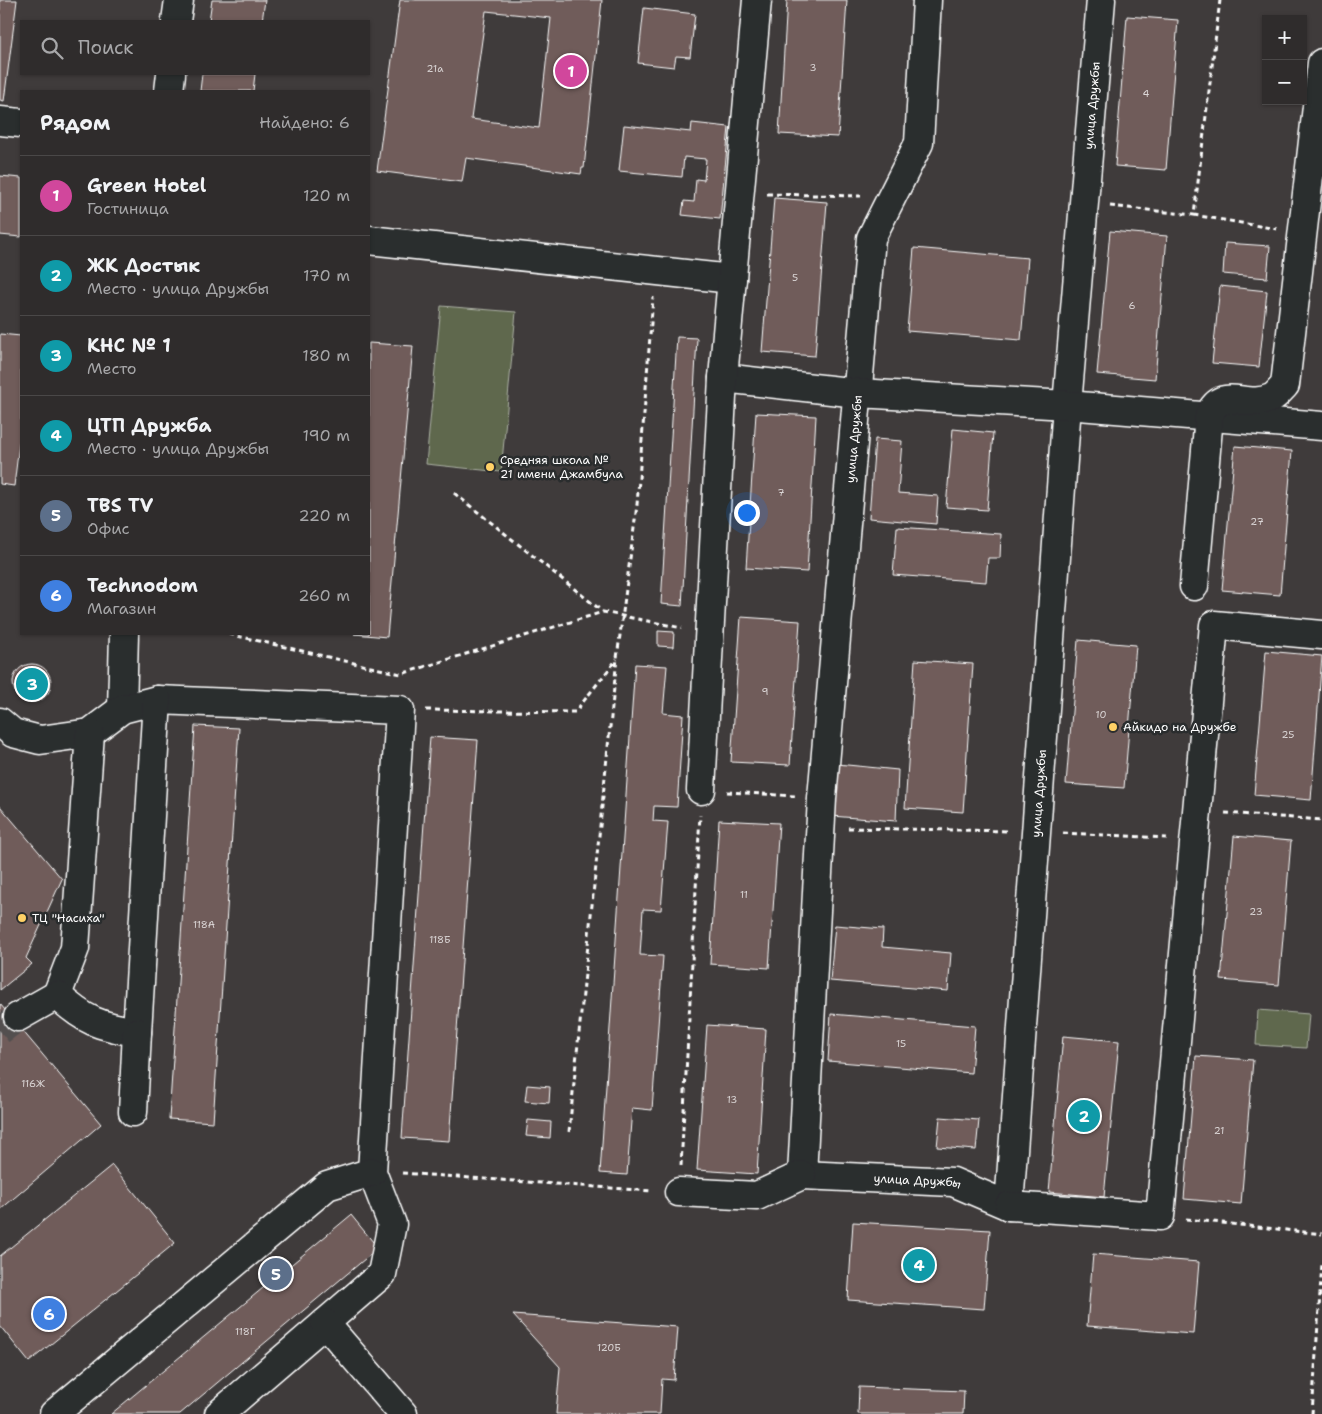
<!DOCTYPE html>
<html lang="ru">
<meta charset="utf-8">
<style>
:root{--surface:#2f2c2c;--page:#3b3838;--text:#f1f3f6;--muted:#a7a7a9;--line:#4a4848;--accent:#8abfa5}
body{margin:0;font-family:"Shantell Sans",sans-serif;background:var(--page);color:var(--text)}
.controls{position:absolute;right:15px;top:15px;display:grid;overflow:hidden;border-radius:0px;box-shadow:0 1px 4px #0004}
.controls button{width:45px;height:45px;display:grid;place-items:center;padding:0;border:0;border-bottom:1px solid var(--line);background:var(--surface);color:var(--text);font:25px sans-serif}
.you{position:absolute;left:746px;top:512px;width:18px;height:18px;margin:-12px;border:4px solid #fff;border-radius:50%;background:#1a73e8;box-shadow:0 0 0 8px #1a73e833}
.badge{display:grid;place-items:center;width:32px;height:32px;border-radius:50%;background:var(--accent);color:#fff;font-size:16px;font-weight:700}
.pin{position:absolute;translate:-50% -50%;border:2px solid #fff;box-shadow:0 1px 5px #0006}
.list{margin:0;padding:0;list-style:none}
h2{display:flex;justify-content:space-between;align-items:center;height:65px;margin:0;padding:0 20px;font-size:21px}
h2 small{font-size:16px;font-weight:400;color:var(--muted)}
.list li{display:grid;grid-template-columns:32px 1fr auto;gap:15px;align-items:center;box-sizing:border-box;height:80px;padding:0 20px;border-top:1px solid var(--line)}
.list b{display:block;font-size:19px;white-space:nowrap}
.list p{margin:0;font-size:16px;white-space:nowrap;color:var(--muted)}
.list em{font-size:16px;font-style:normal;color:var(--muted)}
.icon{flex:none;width:28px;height:28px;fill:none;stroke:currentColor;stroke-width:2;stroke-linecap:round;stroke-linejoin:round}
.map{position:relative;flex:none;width:1322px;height:1414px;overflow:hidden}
.search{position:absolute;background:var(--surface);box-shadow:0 1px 4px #0004;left:20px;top:20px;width:350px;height:55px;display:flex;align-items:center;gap:12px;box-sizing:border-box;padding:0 18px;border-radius:0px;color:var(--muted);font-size:19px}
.panel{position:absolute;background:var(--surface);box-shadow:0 1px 4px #0004;left:20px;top:90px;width:350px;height:545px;border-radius:0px}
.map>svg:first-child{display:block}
</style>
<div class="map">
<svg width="1322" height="1414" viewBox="0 0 1322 1414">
<rect width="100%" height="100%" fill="#3f3b3b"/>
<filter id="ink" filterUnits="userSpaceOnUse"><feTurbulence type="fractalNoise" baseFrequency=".02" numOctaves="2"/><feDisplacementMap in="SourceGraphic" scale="10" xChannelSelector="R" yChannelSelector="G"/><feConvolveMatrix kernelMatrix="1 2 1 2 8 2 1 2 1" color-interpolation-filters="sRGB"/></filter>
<g filter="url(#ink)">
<path fill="#5e674d" stroke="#aeb3a6" d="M441 306 516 312 501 472 426 464Z
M1258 1010 1309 1014 1306 1048 1256 1045Z"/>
<path fill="#6f5c5a" stroke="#fff" fill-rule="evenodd" d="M0 0H17L4 101 0 100Z
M212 0H265L262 21H209Z
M400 0H602L584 168H582L581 174 466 158 462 182 377 171ZM486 11 551 18 539 128 471 119Z
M787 0H847L838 137 779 134Z
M644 8 695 14 690 57 676 56 674 67 638 63Z
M1127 16 1178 20 1166 170 1115 166Z
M202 74H255L253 91H200Z
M692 123 729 127 720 219 682 215 684 201 694 202 696 179 704 180 706 159 684 157 682 177 619 171 624 125 691 132Z
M0 176 21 178V237L0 235Z
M774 198 827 202 815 356 762 352Z
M1110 231 1167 236 1155 379 1097 374Z
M1225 243 1270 246 1267 278 1223 274Z
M914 248 1028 258 1021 340 907 331Z
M1220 286 1267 291 1259 367 1212 363Z
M0 334 21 336V428L14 486 0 484Z
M677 337 697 338 682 606 661 604Z
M369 343 413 346 387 637 354 634H369Z
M756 413 816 416 807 572 746 568Z
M953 429 993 433 987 510 946 507Z
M875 439 902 441 898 493 938 496 936 524 869 518Z
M1235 446 1292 451 1280 595 1222 590Z
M897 527 1001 534 1000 558H988L986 582 893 575Z
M741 617 800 621 790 765 731 762Z
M658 631 674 632 673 647 658 646Z
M1078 640 1136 645 1124 788 1066 784Z
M1266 651 1322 656 1311 800 1254 795Z
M915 660 973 664 963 812 905 808Z
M635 664 667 666 663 713 683 715 677 807 654 806 653 821 668 822 661 910 643 909 640 955 663 956 652 1110 632 1108 627 1175 600 1173Z
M13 683a19 19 0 1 1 38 0a19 19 0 1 1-38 0Z
M195 726 239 728 213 1122 169 1119Z
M430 737 478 740 449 1141 402 1138Z
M837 764 898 770 896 821 831 816Z
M0 806 62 879 26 958 32 964 0 990Z
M719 820 779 823 769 968 710 964Z
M1234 836 1291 841 1279 985 1221 980Z
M835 925 883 929 882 947 951 953 948 991 830 981Z
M0 1004 101 1124 0 1210Z
M831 1014 975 1026 971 1073 828 1061Z
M707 1025 766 1029 757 1174 697 1170Z
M1063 1036 1119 1041 1104 1197 1049 1192Z
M1196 1056 1253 1060 1241 1204 1184 1199Z
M527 1085 550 1087 549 1103 525 1101Z
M940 1117 979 1120 976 1150 937 1147Z
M528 1120 551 1122 550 1138 526 1136Z
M112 1165 175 1243 29 1362 0 1326V1256Z
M351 1215 378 1248 180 1414H111Z
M853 1222 990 1230 984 1309 848 1300Z
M1093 1254 1199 1262 1193 1334 1087 1326Z
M513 1315 678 1327 674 1380 662 1379 660 1414H556L560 1367Z
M859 1387 964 1391 963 1414H858Z"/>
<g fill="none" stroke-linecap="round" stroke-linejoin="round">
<path stroke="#524f4f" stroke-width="28" stroke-dasharray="28 14" stroke-linecap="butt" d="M0 1031 18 1017"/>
<g stroke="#fff" stroke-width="31">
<g id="minor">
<path id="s1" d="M927 0 919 143 871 238 822 798 802 1175 953 1182 1009 1206 1067 405 1101 0"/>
<path d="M176 21 179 0"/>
<path d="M169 91 171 74"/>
<path d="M0 121 21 123"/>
<path d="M369 240 732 279"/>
<path d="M723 378 858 393 1067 405 1322 426"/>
<path d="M1194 586 1209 416C1222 384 1245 410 1271 398 1276 396 1281 389 1285 385L1322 63"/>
<path d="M122 709 124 634"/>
<path d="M0 722 13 733 40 740 90 733 122 709 157 700 400 710 372 1172 392 1224 382 1274 219 1414"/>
<path d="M701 790 723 378 757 0"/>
<path d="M57 995 75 948 90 733"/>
<path d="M18 1017 57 995C85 1021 99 1026 137 1032L157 700"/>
<path d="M133 1112 137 1032"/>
<path d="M679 1192 757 1196 802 1175"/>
<path d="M1009 1206 1160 1216 1214 625 1322 635"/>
<path d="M325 1323 403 1414"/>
<path d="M54 1414 327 1186 372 1172"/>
</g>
</g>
<path stroke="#fff" stroke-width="3" stroke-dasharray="5 4" stroke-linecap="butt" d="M1220 0 1194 215 1277 229
M767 194 861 196
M1110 206 1194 215
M454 493 602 611
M229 634 401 674 603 612 682 628
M426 710 575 712 617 659
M727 792 796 796
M1225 813 1322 820
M848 828 1009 831
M1063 833 1167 838
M569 1132 617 658 637 505 653 297
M681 1166 700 815
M402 1173 652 1191
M1186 1219 1322 1234
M1312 1414 1322 1263"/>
<use href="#minor" stroke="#2a2d2e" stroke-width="28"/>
</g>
</g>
<g fill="#ffd166" stroke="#2a2d2e" stroke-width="2">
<circle cx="490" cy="467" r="5"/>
<circle cx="1113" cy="727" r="5"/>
<circle cx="22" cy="918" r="5"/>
</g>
<g text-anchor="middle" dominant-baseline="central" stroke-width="5" stroke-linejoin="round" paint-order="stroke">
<g font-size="10" fill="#dbd6d6">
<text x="813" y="67">3</text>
<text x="435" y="68">21а</text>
<text x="1146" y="93">4</text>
<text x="795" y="277">5</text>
<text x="1132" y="305">6</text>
<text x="781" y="492">7</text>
<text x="1257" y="521">27</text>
<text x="765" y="691">9</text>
<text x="1101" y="714">10</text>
<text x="1288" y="734">25</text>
<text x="744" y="894">11</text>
<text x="1256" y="911">23</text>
<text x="204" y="924">118А</text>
<text x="440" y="939">118Б</text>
<text x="901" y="1043">15</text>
<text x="33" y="1083">116Ж</text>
<text x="732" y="1099">13</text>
<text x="1219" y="1130">21</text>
<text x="245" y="1331">118Г</text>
<text x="609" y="1347">120Б</text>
</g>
<g font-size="12" fill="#fff" stroke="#2a2d2e">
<text stroke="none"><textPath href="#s1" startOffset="2505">улица Дружбы</textPath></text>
<text transform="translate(854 439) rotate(-85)">улица Дружбы</text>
<text stroke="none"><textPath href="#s1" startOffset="1815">улица Дружбы</textPath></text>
<text stroke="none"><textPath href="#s1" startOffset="1305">улица Дружбы</textPath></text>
</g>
<g font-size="12" fill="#fff" stroke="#2a2d2e" text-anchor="start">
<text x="500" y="460">Средняя школа №<tspan x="500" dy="14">21 имени Джамбула</tspan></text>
<text x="1123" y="727">Айкидо на Дружбе</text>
<text x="32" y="918">ТЦ "Насиха"</text>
</g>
</g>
</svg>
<div class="controls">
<button>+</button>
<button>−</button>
</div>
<div class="you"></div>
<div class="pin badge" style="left:571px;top:71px;background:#d1479c">1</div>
<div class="pin badge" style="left:1084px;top:1116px;background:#0f9aa8">2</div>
<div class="pin badge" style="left:32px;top:684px;background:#0f9aa8">3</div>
<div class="pin badge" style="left:919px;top:1265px;background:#0f9aa8">4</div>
<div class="pin badge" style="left:276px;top:1274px;background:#5c6f8a">5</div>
<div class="pin badge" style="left:49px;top:1314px;background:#3f7fe0">6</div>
<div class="search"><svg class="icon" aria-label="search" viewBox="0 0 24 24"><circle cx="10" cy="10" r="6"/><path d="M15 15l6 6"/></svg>Поиск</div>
<section class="panel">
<h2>Рядом<small>Найдено: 6</small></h2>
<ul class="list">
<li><span class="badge" style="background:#d1479c">1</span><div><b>Green Hotel</b><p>Гостиница</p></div><em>120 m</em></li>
<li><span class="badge" style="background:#0f9aa8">2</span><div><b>ЖК Достык</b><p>Место · улица Дружбы</p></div><em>170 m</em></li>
<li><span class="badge" style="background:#0f9aa8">3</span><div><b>КНС № 1</b><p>Место</p></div><em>180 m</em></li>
<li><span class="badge" style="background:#0f9aa8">4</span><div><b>ЦТП Дружба</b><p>Место · улица Дружбы</p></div><em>190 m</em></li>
<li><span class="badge" style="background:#5c6f8a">5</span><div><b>TBS TV</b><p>Офис</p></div><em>220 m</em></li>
<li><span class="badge" style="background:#3f7fe0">6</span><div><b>Technodom</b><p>Магазин</p></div><em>260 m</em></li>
</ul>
</section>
</div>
